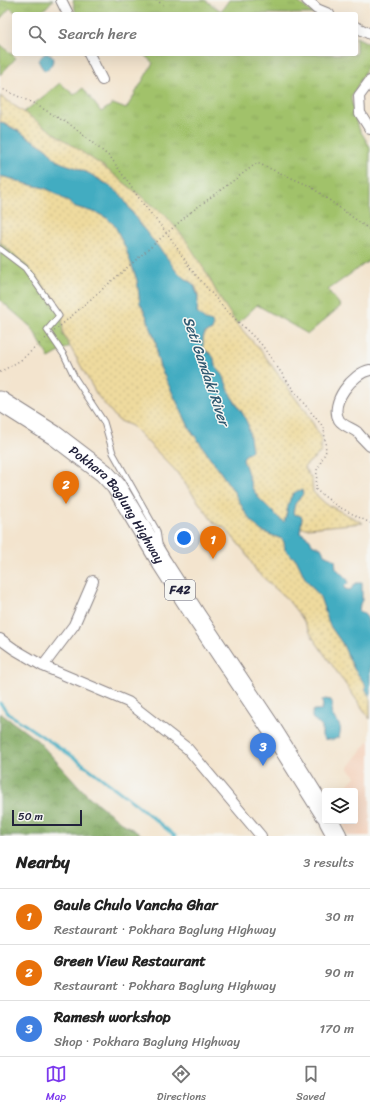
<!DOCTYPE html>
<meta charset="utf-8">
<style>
:root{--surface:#fff;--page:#f2f2f2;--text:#222;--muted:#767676;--line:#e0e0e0;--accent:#7c3aed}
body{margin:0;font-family:Sriracha,sans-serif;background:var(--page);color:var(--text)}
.controls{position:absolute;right:12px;bottom:12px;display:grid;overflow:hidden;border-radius:4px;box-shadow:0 4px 16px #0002}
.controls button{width:36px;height:36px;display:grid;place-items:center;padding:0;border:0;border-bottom:1px solid var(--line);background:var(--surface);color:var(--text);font:20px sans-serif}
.scale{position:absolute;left:12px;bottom:10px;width:70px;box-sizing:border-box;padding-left:4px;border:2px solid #22223b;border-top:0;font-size:11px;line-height:14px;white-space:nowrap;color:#22223b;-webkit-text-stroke:3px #f6f6f2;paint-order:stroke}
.you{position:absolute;left:184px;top:538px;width:14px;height:14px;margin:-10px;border:3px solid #fff;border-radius:50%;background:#1a73e8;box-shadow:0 0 0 6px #1a73e833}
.badge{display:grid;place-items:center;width:26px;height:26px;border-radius:50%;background:var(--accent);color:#fff;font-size:13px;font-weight:700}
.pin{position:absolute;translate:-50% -33px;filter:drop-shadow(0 1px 2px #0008)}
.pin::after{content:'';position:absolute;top:21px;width:14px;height:12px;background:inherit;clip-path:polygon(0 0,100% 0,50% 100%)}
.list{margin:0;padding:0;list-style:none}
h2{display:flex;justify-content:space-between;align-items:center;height:52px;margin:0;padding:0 16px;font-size:17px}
h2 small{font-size:13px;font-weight:400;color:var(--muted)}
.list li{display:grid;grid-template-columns:26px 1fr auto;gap:12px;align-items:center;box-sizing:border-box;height:56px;padding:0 16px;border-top:1px solid var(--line)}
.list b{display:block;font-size:15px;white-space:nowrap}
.list p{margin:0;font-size:13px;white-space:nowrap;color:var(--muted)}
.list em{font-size:13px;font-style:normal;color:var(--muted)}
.icon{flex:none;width:22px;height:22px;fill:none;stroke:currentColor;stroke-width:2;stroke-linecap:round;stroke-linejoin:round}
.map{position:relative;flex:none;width:370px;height:836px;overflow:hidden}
.search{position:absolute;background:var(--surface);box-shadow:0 4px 16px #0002;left:12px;right:12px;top:12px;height:44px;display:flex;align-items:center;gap:10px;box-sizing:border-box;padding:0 14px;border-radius:4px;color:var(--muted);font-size:15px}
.sheet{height:220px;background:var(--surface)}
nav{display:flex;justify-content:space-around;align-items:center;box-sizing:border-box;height:56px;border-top:1px solid var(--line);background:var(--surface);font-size:11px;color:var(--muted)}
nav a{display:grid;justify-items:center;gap:2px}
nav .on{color:var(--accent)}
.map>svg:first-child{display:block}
</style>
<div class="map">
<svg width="370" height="836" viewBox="0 0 370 836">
<defs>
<pattern id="grass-tufts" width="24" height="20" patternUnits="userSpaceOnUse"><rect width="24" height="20" fill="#a1c26a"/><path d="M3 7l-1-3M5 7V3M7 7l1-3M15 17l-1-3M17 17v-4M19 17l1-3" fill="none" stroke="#8aa65d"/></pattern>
<pattern id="forest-crowns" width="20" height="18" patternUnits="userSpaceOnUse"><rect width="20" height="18" fill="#80a85e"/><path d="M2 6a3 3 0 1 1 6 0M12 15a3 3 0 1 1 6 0" fill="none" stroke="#68884f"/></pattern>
<pattern id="sand-dots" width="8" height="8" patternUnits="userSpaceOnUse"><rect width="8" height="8" fill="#eeda9e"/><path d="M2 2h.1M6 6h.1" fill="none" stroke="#ccbb89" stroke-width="1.8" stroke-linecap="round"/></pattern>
</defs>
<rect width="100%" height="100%" fill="#f6f6f2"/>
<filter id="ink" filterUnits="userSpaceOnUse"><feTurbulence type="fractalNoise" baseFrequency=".025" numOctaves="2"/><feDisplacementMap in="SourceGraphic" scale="8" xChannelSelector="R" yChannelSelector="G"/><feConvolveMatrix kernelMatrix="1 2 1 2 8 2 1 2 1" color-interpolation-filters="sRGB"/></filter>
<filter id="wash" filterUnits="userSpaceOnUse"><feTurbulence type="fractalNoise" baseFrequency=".012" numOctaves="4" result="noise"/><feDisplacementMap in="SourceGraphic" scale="16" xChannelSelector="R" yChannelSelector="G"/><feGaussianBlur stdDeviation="0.9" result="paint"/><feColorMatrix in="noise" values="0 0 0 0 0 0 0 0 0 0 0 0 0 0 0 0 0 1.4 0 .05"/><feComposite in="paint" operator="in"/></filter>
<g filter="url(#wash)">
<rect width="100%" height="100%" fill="#f3e4ce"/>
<path fill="#f4d4bf" d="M370 740V836H348L343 821H355V791H341L356 776 348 768Z"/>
<path fill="url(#grass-tufts)" stroke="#627252" d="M0 0H53L40 14H18L10 8 0 19Z
M73 0H205L221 11 229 0H295L314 14H76Z
M356 37 370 44V62L351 98 357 125 370 147V260L328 290 341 306 308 334 257 305 237 324 219 297 207 274 165 215 104 167 23 113 60 83 74 95 83 88 101 112 113 104 126 109 153 63 143 54H356Z
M0 44 16 58 0 75Z
M0 242 29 268 45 288 62 313 63 334 70 346 49 358 32 328 0 300Z"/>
<path fill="url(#forest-crowns)" stroke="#51654c" d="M0 713 38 741 87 795 121 822 143 836H0Z"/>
<path fill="url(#sand-dots)" stroke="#887e6c" d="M0 96 104 167 165 215 186 240 207 274 219 297 237 324 262 352 302 407 305 409 321 438V452L304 467 312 480 313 492 326 504 363 523 308 528H300L302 518 301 516 294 514 293 512C294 505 296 501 301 497L293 493 286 515 284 523 259 498 252 488 246 468 243 460 244 456 250 452 252 448 249 438 248 425 243 414 230 394 223 375 215 366 214 359 209 352 204 350C202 344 202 339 205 333L212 330 205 320 197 313C197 304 200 294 195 286 190 279 180 278 176 271 165 254 151 240 139 223 131 210 123 197 111 187 106 182 81 169 74 167 68 165 62 164 57 161 53 158 51 153 47 149L10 126 0 122Z
M0 176 9 178 27 184 45 188 53 192 76 207 97 213 107 218 115 226 126 249 137 280 140 303 146 315 156 342 157 356 160 367 190 429 233 490 245 512 255 525 261 531 282 539 284 542 285 550 290 555 296 559 305 578 320 597 330 626 342 643 354 669 365 684 366 690 370 697V719L313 638 302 618 287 599 257 572 245 552 225 528 214 523 175 470 132 426 118 420 97 395 63 334 62 313 45 288 29 268 0 242Z"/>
<path fill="#42acc1" stroke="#32677e" d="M44 54H50L54 58 51 66 45 71 41 66 38 60Z
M0 122 18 131 47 149 56 160 62 163 74 167 90 174 111 187 121 195 139 223 168 259 176 271 194 285 198 297 197 313 205 320 212 322 213 327 212 330 205 333 203 338V346L204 350 212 355 214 359 215 366 223 375 231 396 243 414 248 425 252 450 250 452 244 456 243 460 246 468 252 488 259 498 279 518 284 522C289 512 286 491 302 490L303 494 295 504 293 512 294 514 301 516 302 518 300 532 310 539 312 544 321 548 324 554 328 556 335 560 336 568 348 580V583L344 587 345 589 350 590 356 583H362V600L360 604 359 611C361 612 363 613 365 615 370 619 368 627 370 632V697L366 690 365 684 354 669 342 643 330 626 320 597 305 578 296 559 290 555 285 550 284 542 282 539 261 531 255 525 245 512 233 490 190 429 160 367 157 356 156 342 146 315 140 303 137 280 126 249 115 226 107 218 97 213 76 207 53 192 45 188 27 184 9 178 0 176Z
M325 699 331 700C334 705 332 707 331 712 335 723 344 723 339 737L333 740 324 739 322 736V727L312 718V714L313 711 315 710H321L323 707 322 701Z"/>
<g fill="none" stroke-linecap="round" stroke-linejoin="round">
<path stroke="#42acc1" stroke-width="3" d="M0 703 9 714 79 761 136 804 175 836"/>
</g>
</g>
<g filter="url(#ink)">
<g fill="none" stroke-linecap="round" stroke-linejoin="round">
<g stroke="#8a8384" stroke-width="7">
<path id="lane" d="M0 249 25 268 59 316 47 330 64 355 75 378 104 422 113 453 157 531 159 544"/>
</g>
<g stroke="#8a8384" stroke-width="12">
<path id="street" d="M61 0 68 14
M307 0 317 9 329 14
M356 27 370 34
M89 54 102 80
M370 81 359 96 360 113 370 129
M370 370C353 373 329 403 339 420 343 426 352 428 357 432 361 437 365 441 370 446
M0 639 14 649 43 666 128 702 188 749 261 836
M43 666 74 625 93 581"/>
</g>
<g stroke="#8a8384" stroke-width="21">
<g id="highway">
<path id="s1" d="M0 401 54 435 104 473 116 486 162 563 196 616 271 728 325 814"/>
<path d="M329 821 337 836"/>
</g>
</g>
<path stroke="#8a8384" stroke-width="1.5" stroke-dasharray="1 3" stroke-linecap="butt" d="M156 0 165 6
M0 88 35 104 72 126 111 158 143 204 170 237 190 268 224 308 261 344 297 395 324 428 326 451 317 470 316 490 337 506 370 523
M191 212 257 163 310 186 370 230
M0 372 21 360"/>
<use href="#lane" stroke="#fff" stroke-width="5"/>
<use href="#street" stroke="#fff" stroke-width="10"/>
<use href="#highway" stroke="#fff" stroke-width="19"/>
<path stroke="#8a8384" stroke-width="1.5" stroke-dasharray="1 3" stroke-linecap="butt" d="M21 360 191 212"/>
</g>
</g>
<g text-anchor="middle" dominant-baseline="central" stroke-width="3" stroke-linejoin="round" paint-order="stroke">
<rect fill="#f6f6f2" stroke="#626272" stroke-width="1" x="165" y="580" width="30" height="20" rx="3"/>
<g font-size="12" font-weight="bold" fill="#22223b">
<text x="180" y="590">F42</text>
</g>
<g font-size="13" fill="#22223b" stroke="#f6f6f2">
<text stroke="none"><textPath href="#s1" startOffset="159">Pokhara Baglung Highway</textPath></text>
</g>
<g font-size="14" font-style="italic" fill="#2f5971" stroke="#f6f6f2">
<text transform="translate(206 371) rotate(71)">Seti Gandaki River</text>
</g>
</g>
</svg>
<div class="controls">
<button><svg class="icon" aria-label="layers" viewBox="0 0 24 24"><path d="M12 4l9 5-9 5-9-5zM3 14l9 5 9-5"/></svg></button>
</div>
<div class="scale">50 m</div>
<div class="you"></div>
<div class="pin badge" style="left:213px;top:559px;background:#e8710a">1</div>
<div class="pin badge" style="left:66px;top:504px;background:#e8710a">2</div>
<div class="pin badge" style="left:263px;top:766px;background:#3f7fe0">3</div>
<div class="search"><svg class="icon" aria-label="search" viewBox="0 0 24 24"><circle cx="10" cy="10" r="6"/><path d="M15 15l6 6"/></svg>Search here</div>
</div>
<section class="sheet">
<h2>Nearby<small>3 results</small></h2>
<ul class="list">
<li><span class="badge" style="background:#e8710a">1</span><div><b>Gaule Chulo Vancha Ghar</b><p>Restaurant · Pokhara Baglung Highway</p></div><em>30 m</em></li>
<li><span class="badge" style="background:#e8710a">2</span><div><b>Green View Restaurant</b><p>Restaurant · Pokhara Baglung Highway</p></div><em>90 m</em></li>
<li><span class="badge" style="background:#3f7fe0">3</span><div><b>Ramesh workshop</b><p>Shop · Pokhara Baglung Highway</p></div><em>170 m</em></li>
</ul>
</section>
<nav>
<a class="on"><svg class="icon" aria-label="map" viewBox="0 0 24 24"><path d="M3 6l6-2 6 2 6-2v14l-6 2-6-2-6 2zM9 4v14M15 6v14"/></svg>Map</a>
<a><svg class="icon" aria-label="directions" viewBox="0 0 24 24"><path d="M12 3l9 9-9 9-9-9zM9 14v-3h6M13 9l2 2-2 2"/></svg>Directions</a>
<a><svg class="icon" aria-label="saved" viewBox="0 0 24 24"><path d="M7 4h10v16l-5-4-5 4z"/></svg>Saved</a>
</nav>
